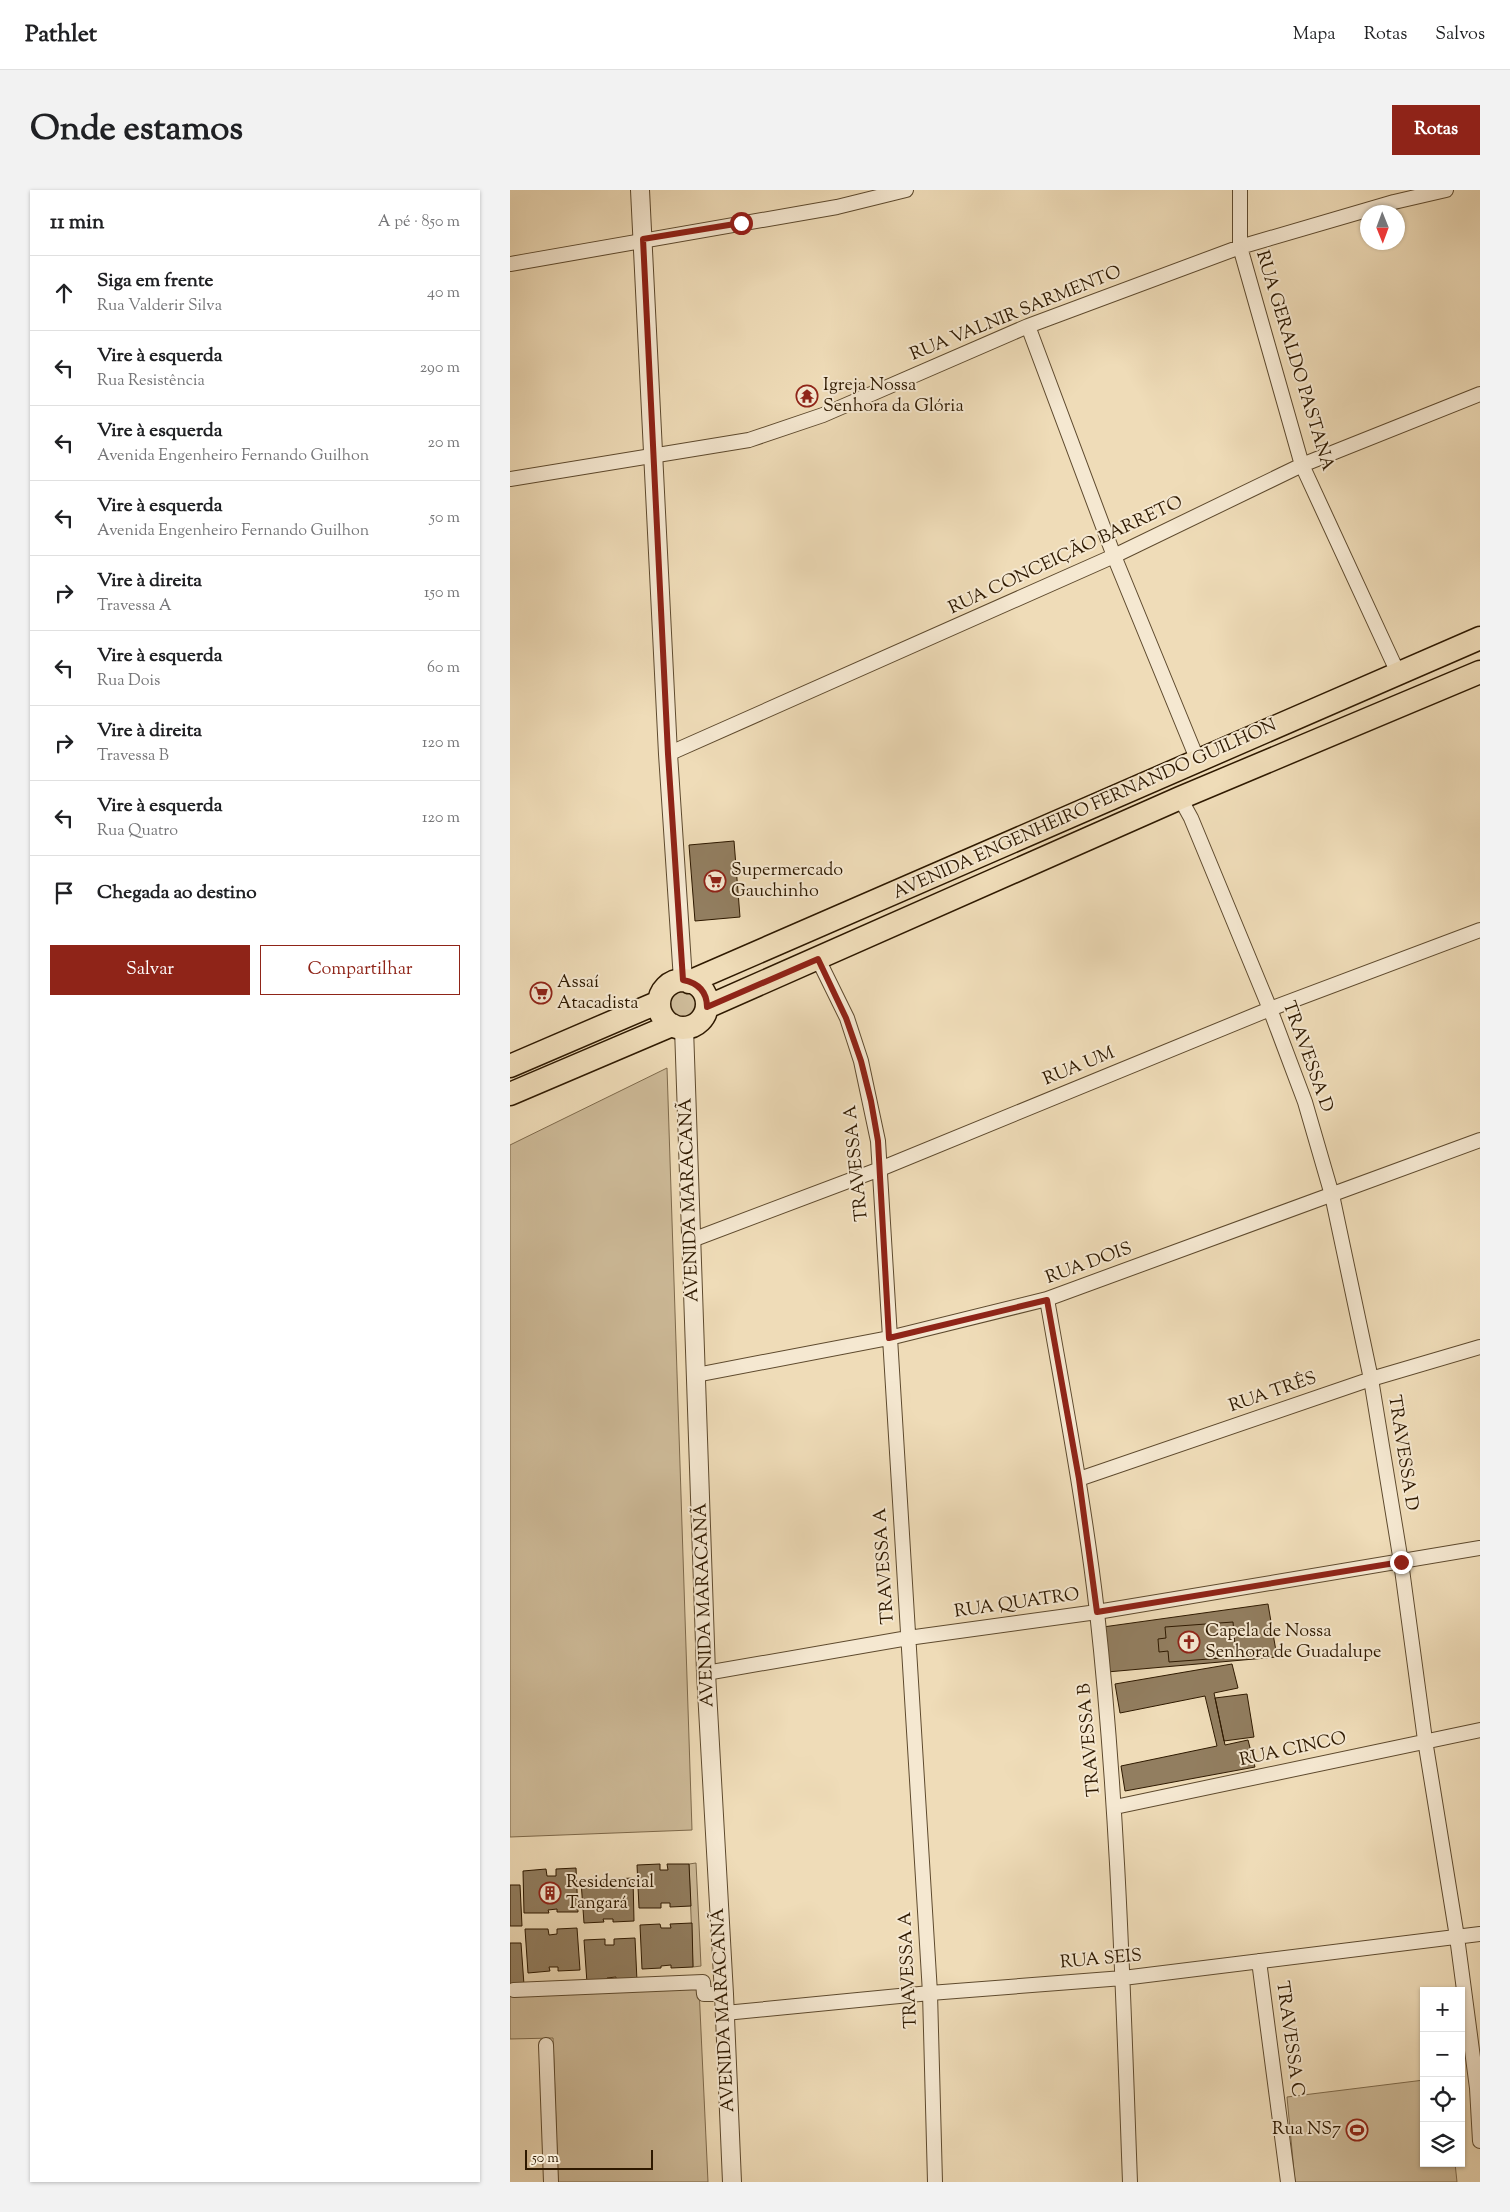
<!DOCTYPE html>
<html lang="pt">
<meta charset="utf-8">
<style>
:root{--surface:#fff;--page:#f2f2f2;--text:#202124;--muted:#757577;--line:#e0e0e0;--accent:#8f2418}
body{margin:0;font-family:"Sorts Mill Goudy",serif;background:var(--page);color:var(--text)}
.controls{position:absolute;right:15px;bottom:15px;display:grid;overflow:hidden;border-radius:0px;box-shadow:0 1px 4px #0004}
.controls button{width:45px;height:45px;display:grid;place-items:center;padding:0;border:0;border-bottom:1px solid var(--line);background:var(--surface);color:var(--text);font:25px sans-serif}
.compass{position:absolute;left:850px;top:15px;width:45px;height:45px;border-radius:50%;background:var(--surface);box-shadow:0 1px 4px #0004;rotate:179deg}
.scale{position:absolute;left:15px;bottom:12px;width:128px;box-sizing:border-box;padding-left:5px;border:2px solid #2e1900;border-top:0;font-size:14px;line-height:18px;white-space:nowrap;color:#2e1900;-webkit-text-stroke:4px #f5e8d1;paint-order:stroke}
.stop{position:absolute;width:15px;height:15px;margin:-11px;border:4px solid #8f2418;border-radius:50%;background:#fff}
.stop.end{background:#8f2418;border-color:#fff;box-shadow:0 1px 5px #0008}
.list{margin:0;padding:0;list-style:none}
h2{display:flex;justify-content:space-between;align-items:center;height:65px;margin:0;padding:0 20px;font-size:21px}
h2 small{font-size:16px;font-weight:400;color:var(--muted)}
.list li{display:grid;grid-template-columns:32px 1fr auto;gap:15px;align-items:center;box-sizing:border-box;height:75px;padding:0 20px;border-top:1px solid var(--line)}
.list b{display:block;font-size:19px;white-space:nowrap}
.list p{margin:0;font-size:16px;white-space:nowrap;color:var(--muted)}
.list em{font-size:16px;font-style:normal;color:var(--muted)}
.actions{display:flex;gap:10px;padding:15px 20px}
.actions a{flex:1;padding:11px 0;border:1px solid var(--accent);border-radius:0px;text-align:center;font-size:18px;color:var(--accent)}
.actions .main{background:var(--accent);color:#fff}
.icon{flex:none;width:28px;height:28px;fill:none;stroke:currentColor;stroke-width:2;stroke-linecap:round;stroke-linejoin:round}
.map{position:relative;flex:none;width:970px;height:1992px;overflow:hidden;border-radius:0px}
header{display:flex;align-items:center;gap:30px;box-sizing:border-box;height:70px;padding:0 25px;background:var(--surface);border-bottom:1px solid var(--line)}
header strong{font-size:24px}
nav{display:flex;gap:28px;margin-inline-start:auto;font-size:18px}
.intro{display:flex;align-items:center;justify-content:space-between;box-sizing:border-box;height:120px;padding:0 30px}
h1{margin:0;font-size:35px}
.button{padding:12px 22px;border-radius:0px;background:var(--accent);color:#fff;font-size:18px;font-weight:700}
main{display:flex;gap:30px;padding:0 30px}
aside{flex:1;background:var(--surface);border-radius:0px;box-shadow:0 1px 4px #0004}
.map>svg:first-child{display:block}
</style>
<header>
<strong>Pathlet</strong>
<nav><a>Mapa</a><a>Rotas</a><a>Salvos</a></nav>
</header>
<div class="intro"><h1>Onde estamos</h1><a class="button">Rotas</a></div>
<main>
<aside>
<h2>11 min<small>A pé · 850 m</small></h2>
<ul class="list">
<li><svg class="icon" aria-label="ahead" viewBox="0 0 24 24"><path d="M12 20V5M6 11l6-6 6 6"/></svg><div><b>Siga em frente</b><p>Rua Valderir Silva</p></div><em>40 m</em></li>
<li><svg class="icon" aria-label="left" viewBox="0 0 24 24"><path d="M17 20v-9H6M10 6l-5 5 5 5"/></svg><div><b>Vire à esquerda</b><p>Rua Resistência</p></div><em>290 m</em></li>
<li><svg class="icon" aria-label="left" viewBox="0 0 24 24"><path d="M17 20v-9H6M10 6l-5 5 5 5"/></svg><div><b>Vire à esquerda</b><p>Avenida Engenheiro Fernando Guilhon</p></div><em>20 m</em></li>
<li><svg class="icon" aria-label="left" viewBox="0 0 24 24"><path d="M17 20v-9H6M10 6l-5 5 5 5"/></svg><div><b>Vire à esquerda</b><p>Avenida Engenheiro Fernando Guilhon</p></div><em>50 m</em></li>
<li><svg class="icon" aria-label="right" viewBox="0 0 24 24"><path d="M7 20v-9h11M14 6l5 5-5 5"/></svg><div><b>Vire à direita</b><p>Travessa A</p></div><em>150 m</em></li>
<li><svg class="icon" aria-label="left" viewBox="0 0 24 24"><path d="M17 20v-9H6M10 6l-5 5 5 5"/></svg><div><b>Vire à esquerda</b><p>Rua Dois</p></div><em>60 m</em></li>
<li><svg class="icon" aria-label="right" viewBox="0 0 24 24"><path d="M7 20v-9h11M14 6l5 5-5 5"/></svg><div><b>Vire à direita</b><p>Travessa B</p></div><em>120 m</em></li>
<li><svg class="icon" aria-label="left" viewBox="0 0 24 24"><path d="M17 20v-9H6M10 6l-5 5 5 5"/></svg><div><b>Vire à esquerda</b><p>Rua Quatro</p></div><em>120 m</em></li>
<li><svg class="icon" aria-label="arrive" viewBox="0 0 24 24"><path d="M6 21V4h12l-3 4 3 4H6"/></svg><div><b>Chegada ao destino</b></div></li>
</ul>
<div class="actions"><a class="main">Salvar</a><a>Compartilhar</a></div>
</aside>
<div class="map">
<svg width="970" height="1992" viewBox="0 0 970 1992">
<rect width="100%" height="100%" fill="#efdcb8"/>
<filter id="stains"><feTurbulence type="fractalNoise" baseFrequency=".004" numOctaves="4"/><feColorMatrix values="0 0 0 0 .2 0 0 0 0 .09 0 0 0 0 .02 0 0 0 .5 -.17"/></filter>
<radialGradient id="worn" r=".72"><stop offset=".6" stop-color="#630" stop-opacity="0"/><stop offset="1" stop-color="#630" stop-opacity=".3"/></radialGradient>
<path fill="#cebb99" stroke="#7e6a4c" d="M155 816a16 16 0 1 1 32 0a16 16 0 1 1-32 0Z
M157 878 182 1640 0 1647V955Z
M186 1673 191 1776 183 1777 179 1674Z
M189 1798 198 1992H48L43 1848 0 1849V1805Z
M914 1890V1973H945L947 1992H785L777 1907Z"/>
<path fill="#927e60" stroke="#2e1900" d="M224 651 230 727 185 731 179 655Z
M758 1414 767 1467 597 1482 593 1437Z
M723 1432 726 1467 659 1472 658 1461 649 1462 648 1449 656 1448 655 1437Z
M722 1474 728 1498 704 1503 715 1555 738 1550 745 1577 615 1601 611 1576 707 1556 695 1506 610 1523 605 1494Z
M737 1504 744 1547 714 1551 705 1508Z
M150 1674V1680H158L157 1674H179L181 1716 160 1717V1713H151V1718H129L127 1675Z
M66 1678 68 1722H47V1719L38 1720 39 1723H14L13 1681 36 1679 37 1686H46V1679Z
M123 1688 124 1731 103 1732V1729H93L94 1732 74 1733 71 1691 93 1690V1697H103V1689Z
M0 1695H10L12 1736H0Z
M182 1733 183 1777 161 1778V1775L151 1776V1778L132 1779 130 1735 150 1734 151 1738H161L160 1734Z
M67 1738 70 1780 48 1781V1777H39L40 1781 18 1783 15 1739H38L39 1745 47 1744V1739Z
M125 1748 127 1791 106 1792V1787L97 1788V1792L77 1793 74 1750 95 1749V1755H104V1749Z
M0 1753H11L14 1795 0 1796Z"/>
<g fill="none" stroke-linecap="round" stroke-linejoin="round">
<g stroke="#5e4a2e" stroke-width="16">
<path id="minor" d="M730 0V57L792 275 888 483
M0 74 327 17 396 0
M518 136 604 366 688 571
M0 289 239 250 313 225 518 136 730 57 884 12 936 0
M158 564 604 366 792 275 970 204
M670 608 681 628 760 819 795 912 822 1005 861 1189 891 1372 915 1550 947 1747 967 1898 970 1951
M308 769 337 828 351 871 368 951 420 1803 425 1992
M182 1050 370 979 760 819 970 740
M537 1109C555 1213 575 1317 587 1422 608 1612 613 1802 620 1992
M186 1185 379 1148 537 1109 970 950
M569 1289 861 1189 970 1157
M196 1483 398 1448 587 1422 970 1358
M605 1617 970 1540
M749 1771 778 1992
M4 1800 193 1792 194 1804H214
M215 1823 420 1803 613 1788 970 1744
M36 1855 41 1992"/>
</g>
<g stroke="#5e4a2e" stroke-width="20">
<path id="tertiary" d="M130 0 158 564 173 790
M174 838 196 1483 214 1804 222 1992"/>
</g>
<g stroke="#2e1900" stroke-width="25">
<path id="primary" d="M149 814a24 24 0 1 1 48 0a24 24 0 1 1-48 0Z
M179 792 970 448
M197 817 670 608 970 482
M0 876 149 812
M0 904 162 835"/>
</g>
<use href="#minor" stroke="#f5e8d1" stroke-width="14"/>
<use href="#tertiary" stroke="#f5e8d1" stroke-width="18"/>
<use href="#primary" stroke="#efdcb8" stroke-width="22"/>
</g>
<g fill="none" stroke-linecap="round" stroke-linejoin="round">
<path stroke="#8f2418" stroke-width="6" d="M231 33 133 49 158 564 173 790C188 793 197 801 197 817L308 769 336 828 351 871 361 911 368 951 379 1148 537 1110 569 1289 587 1422 891 1372"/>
</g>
<defs>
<g id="temple-ring" transform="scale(1.125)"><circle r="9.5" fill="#f5e8d1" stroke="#8f2418" stroke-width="1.5"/><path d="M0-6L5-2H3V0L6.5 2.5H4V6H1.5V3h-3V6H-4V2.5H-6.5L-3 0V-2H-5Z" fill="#8f2418"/></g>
<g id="supermarket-ring" transform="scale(1.125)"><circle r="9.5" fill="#f5e8d1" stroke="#8f2418" stroke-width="1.5"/><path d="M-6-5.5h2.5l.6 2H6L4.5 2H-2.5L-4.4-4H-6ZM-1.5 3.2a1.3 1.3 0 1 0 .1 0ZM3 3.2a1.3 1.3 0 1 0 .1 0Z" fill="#8f2418"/></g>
<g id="church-ring" transform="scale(1.125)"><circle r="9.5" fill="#f5e8d1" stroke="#8f2418" stroke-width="1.5"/><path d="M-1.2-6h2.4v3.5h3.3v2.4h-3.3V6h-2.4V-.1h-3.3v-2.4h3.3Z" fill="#8f2418"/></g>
<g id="building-ring" transform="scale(1.125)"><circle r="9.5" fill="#f5e8d1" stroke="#8f2418" stroke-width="1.5"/><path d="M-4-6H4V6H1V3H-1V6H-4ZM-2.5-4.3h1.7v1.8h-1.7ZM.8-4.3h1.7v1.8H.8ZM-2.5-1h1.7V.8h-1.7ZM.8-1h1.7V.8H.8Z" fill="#8f2418"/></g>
<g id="stadium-ring" transform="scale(1.125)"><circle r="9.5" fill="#f5e8d1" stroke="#8f2418" stroke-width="1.5"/><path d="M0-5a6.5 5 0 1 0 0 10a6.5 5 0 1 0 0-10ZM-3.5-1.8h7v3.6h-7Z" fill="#8f2418"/></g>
</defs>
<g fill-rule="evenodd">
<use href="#temple-ring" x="297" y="206"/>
<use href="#supermarket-ring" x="205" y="691"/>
<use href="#supermarket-ring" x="31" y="803"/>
<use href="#church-ring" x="679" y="1452"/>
<use href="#building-ring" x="40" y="1703"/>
<use href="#stadium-ring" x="847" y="1940"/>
</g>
<g text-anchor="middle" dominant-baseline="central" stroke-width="4" stroke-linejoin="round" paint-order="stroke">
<g font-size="18" fill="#2e1900" stroke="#f5e8d1">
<text transform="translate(506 124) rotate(-22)">RUA VALNIR SARMENTO</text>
<text transform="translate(784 171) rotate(73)">RUA GERALDO PASTANA</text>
<text transform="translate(556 366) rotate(-25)">RUA CONCEIÇÃO BARRETO</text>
<text transform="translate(575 620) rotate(-24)">AVENIDA ENGENHEIRO FERNANDO GUILHON</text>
<text transform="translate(797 867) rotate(70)">TRAVESSA D</text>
<text transform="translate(569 877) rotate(-22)">RUA UM</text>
<text transform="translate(347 973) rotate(-96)">TRAVESSA A</text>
<text transform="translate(180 1010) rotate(-92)">AVENIDA MARACANÃ</text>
<text transform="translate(579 1074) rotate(-20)">RUA DOIS</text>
<text transform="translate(763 1203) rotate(-19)">RUA TRÊS</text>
<text transform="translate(892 1263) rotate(81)">TRAVESSA D</text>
<text transform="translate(375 1376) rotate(-94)">TRAVESSA A</text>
<text transform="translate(507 1414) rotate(-8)">RUA QUATRO</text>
<text transform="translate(195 1415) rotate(-92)">AVENIDA MARACANÃ</text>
<text transform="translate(580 1550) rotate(-95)">TRAVESSA B</text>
<text transform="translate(783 1560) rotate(-12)">RUA CINCO</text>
<text transform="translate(591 1770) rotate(-5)">RUA SEIS</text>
<text transform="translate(399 1780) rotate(-93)">TRAVESSA A</text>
<text transform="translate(214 1820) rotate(-93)">AVENIDA MARACANÃ</text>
<text transform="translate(779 1849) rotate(82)">TRAVESSA C</text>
</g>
<g font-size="18" fill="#2e1900" stroke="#f5e8d1" text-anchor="start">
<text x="313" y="196">Igreja Nossa<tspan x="313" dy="21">Senhora da Glória</tspan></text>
<text x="221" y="681">Supermercado<tspan x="221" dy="21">Gauchinho</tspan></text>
<text x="47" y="793">Assaí<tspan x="47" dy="21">Atacadista</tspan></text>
<text x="695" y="1442">Capela de Nossa<tspan x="695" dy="21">Senhora de Guadalupe</tspan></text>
<text x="56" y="1693">Residencial<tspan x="56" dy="21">Tangará</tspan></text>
<text x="831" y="1940" text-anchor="end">Rua NS7</text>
</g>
</g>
<rect width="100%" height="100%" filter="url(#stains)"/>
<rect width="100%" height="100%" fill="url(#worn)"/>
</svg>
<div class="controls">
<button>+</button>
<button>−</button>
<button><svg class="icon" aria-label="locate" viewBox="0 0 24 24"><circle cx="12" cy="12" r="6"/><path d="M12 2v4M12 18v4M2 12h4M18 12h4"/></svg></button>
<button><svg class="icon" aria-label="layers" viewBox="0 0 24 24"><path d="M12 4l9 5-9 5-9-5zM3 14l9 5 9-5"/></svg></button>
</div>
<svg class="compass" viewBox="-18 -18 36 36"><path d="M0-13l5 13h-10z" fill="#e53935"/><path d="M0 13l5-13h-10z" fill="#757577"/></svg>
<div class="scale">50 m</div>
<div class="stop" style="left:231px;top:33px"></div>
<div class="stop end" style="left:891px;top:1372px"></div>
</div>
</main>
